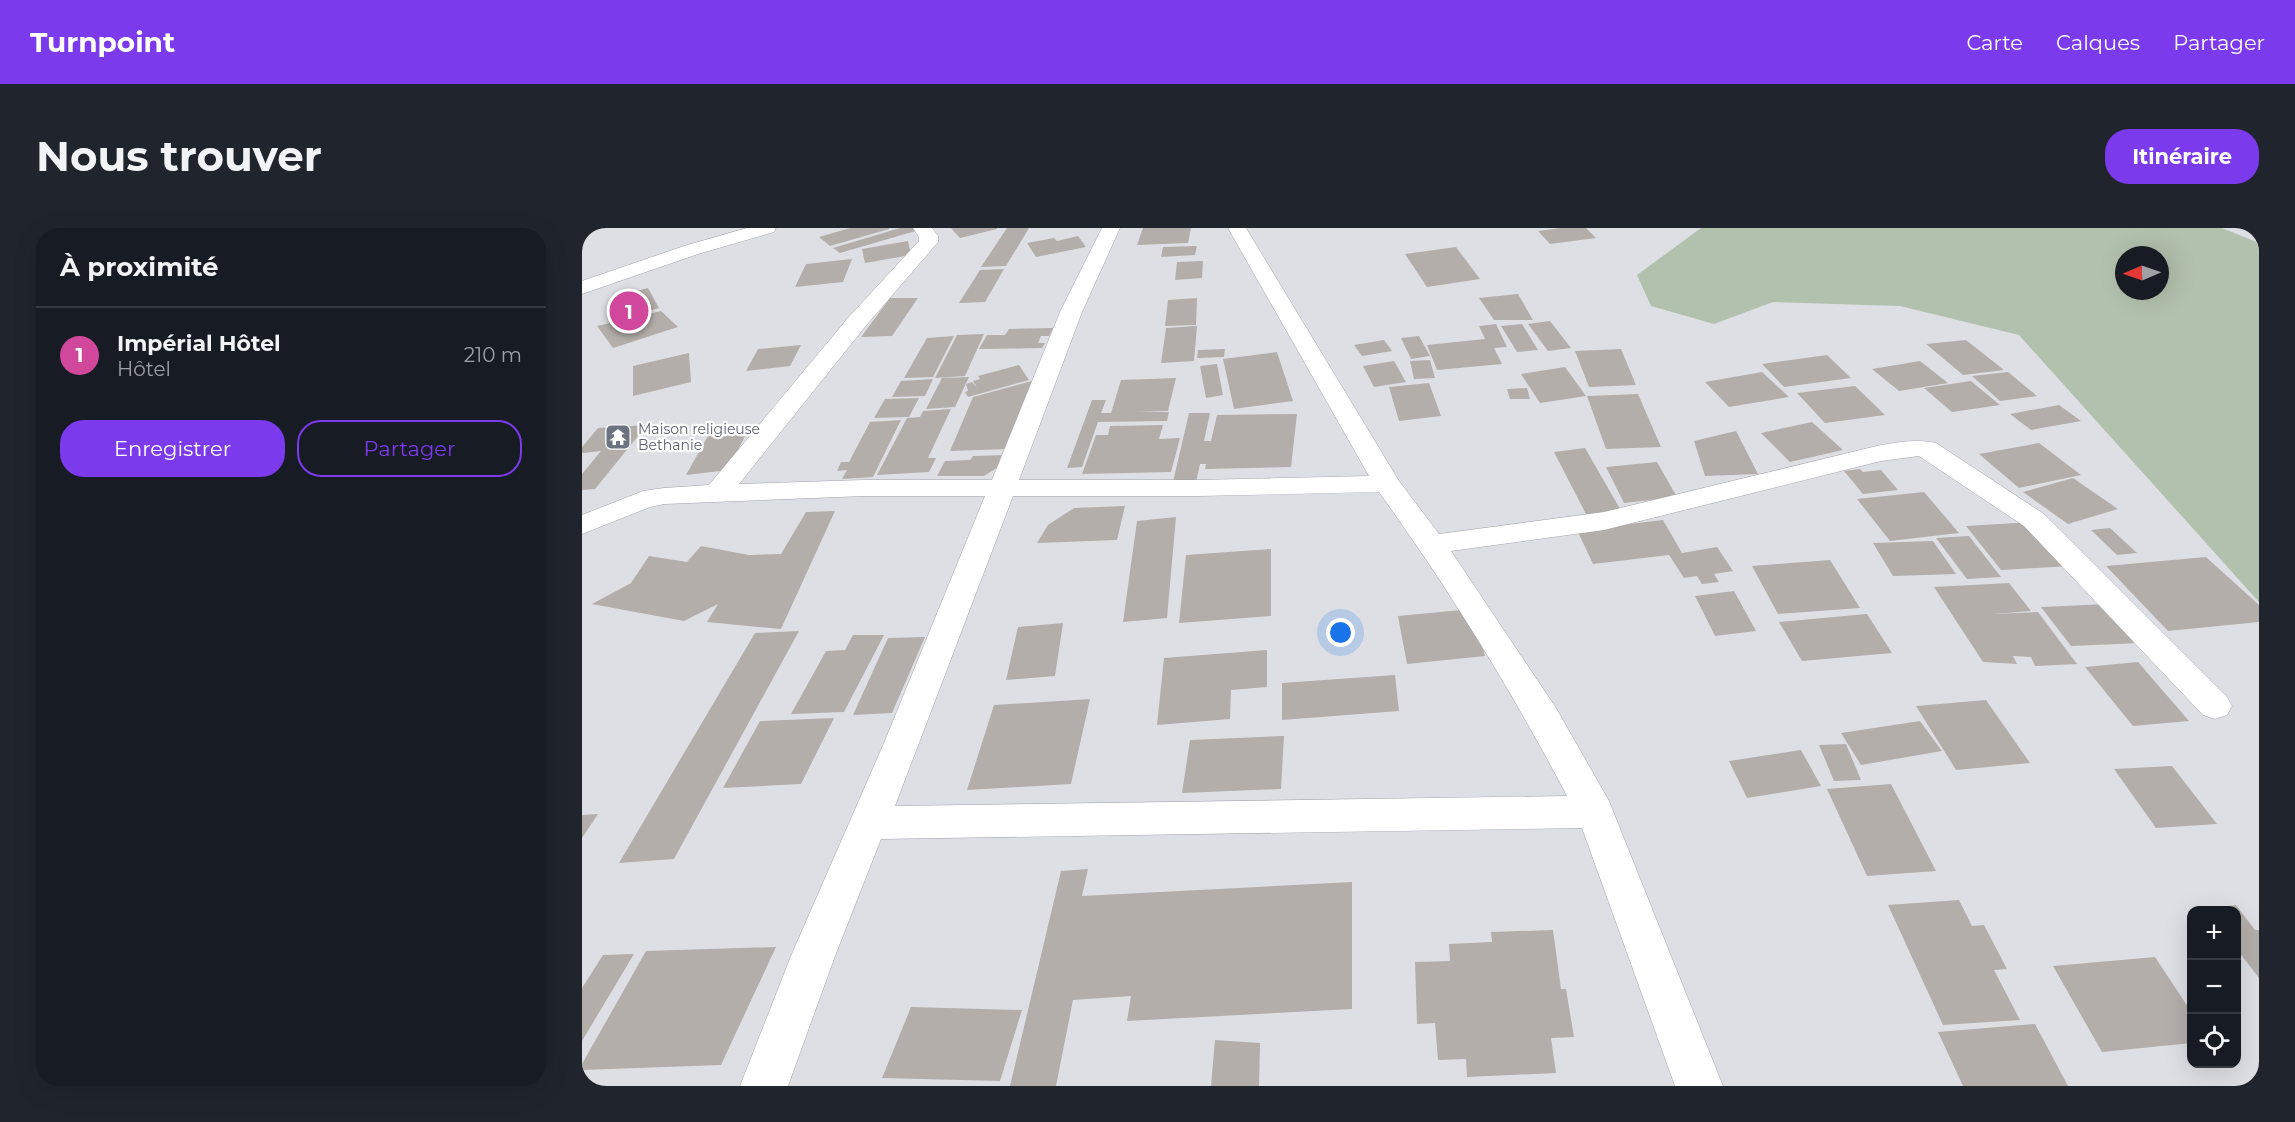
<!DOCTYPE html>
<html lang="fr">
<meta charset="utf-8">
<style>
:root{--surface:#171b24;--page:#20242c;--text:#f1f3f6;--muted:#9ea1a6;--line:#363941;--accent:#7c3aed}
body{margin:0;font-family:Montserrat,sans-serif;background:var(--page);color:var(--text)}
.controls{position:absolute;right:18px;bottom:18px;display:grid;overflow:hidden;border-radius:12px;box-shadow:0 6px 24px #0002}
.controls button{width:54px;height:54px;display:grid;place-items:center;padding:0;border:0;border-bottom:2px solid var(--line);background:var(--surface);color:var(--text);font:30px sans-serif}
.compass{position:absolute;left:1533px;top:18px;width:54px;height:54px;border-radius:50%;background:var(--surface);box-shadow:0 6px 24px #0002;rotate:268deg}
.you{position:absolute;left:759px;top:405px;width:21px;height:21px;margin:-15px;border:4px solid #fff;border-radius:50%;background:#1a73e8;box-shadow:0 0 0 9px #1a73e833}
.badge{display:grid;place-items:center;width:39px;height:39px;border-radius:50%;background:var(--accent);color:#fff;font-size:20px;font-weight:700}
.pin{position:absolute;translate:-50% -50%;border:3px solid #fff;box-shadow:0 2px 6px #0006}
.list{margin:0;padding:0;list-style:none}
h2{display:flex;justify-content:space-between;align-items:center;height:78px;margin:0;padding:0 24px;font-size:26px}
h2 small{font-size:20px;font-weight:400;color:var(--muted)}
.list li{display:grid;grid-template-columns:39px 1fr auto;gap:18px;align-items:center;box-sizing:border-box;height:96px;padding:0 24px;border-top:2px solid var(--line)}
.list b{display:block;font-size:22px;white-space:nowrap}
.list p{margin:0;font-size:20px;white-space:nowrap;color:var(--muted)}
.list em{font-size:20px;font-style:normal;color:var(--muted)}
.actions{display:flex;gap:12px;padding:18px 24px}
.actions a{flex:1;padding:14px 0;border:2px solid var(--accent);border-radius:24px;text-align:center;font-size:21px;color:var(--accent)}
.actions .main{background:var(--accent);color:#fff}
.icon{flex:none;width:33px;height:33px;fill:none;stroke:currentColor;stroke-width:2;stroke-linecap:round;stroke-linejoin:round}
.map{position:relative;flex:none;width:1677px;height:858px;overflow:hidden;border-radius:24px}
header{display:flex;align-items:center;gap:36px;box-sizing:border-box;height:84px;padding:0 30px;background:var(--accent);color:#fff}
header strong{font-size:28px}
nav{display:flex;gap:33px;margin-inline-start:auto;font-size:21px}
.intro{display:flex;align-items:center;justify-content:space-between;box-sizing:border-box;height:144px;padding:0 36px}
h1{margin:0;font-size:42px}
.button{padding:15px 27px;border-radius:24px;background:var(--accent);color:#fff;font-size:21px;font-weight:700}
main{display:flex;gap:36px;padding:0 36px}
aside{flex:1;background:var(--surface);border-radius:24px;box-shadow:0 6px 24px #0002}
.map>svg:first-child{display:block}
</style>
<header>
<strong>Turnpoint</strong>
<nav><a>Carte</a><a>Calques</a><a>Partager</a></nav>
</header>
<div class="intro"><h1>Nous trouver</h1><a class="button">Itinéraire</a></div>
<main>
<aside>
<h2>À proximité<small></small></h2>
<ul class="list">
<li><span class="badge" style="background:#d1479c">1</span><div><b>Impérial Hôtel</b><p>Hôtel</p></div><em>210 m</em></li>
</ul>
<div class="actions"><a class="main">Enregistrer</a><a>Partager</a></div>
</aside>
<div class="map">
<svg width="1677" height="858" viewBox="0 0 1677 858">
<rect width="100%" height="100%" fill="#dedfe5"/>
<path fill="#b2c1ad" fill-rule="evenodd" d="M1119 0H1640L1677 15V374L1437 107 1318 78 1191 74 1132 96 1069 78 1055 47ZM1542 27H1578V63H1542Z"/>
<path fill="#b3aeaa" d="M268 0H307V1L248 18 237 9Z
M318 0H334L337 2 258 25 251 20Z
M369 0H415V1L378 10Z
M425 0H447L424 38 399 39Z
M561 0H609L606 15 555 17Z
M978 0H1004L1014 10 968 16 956 3Z
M496 8 504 19 454 29 445 15 472 10 475 13Z
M326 13 329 27 283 35 280 21Z
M615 18 613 27 579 29 581 19Z
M874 19 898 51 845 59 823 26Z
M270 31 261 54 213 59 224 36Z
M621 33 620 50 593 52 595 34Z
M422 41 403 74 377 75 398 42Z
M66 60 77 80 50 88 40 67Z
M936 66 951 92H912L897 70Z
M308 70H336L310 108 279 109Z
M615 70 614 97 583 98 586 72Z
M79 83 96 99 31 120 15 98Z
M968 93 989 120 966 123 946 96Z
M914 96 925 119 912 120 920 136 855 142 845 117 903 111 897 98Z
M940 96 956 122 935 124 919 98Z
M615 98 612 133 579 135 584 100Z
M471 100 467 108H459L456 115H463L460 120 397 121 405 107H423L427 101Z
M402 106 383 148 353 150 375 107Z
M372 108 351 149 322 150 345 110Z
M837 108 848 128 829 131 819 110Z
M802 112 810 123 780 128 772 117Z
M1384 112 1422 142 1381 147 1344 116Z
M219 117 208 138 164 143 176 121Z
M643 121 642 129 615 130 616 122Z
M1039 121 1054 157 1007 159 993 123Z
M695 124 711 173 652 181 641 131Z
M107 125 109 154 51 168V138Z
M1245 127 1269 150 1202 159 1180 136Z
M848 132 853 150 832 151 828 133Z
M812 133 824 154 792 159 781 138Z
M1338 133 1366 155 1317 163 1290 141Z
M635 136 641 167 624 170 618 138Z
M437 137 447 152 386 169 383 164 386 163 384 156 390 154 395 160 391 153 398 151 396 148Z
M983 139 1004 168 958 175 939 146Z
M1180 144 1207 169 1147 179 1123 154Z
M1426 144 1455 168 1418 173 1390 148Z
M387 149 373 179 344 181 360 150Z
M594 150 586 183 556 184H587L585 193 516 194 500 239 485 240 510 172H524L519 185H529L539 152Z
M351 151 343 168 310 169 319 153Z
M450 153 427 221 368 223 391 169Z
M1389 153 1418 177 1370 184 1342 160Z
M847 155 859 188 817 193 807 159Z
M1273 158 1303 187 1243 195 1215 165Z
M945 160 948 171H928L925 161Z
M1056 166 1079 219 1024 221 1005 168Z
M337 170 327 189 292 190 303 171Z
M1477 177 1499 193 1449 202 1428 186Z
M369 181 346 230H354L347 244 295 247 325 190 338 189 341 183Z
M607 185H628L622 213H629L635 187 715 186 709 239 623 241 624 236H618L614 254H591Z
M319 192 291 249 260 251 265 242 255 243 259 234H267L288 194Z
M1230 194 1261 222 1208 234 1179 205Z
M65 197 13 261 0 262V246L19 223 0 225V219L16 200Z
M581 197 577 211 598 210 589 244 500 246 514 207H526L528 198Z
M166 202 146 242 104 247 127 206Z
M1154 203 1176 246 1123 248 1112 213Z
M1457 215 1499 247 1437 260 1397 226Z
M1003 220 1041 286 1006 290 972 224Z
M424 227 421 236 402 248H355L363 233 388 232 391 228Z
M1075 234 1095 269 1042 275 1024 239Z
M1278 241 1281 244 1299 242 1316 262 1281 266 1262 243Z
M1491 250 1536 281 1486 296 1441 264Z
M1342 264 1377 305 1308 313 1275 271Z
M543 278 535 312 455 315 466 297 492 280Z
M253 283 199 401 125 394 136 376 102 393 10 376 49 355 67 328 105 334 119 318 167 327 199 326 224 284Z
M594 289 585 390 541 394 555 293Z
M1081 292 1100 325 1135 319 1151 343 1132 346 1137 354 1120 356 1115 348 1102 350 1087 327 1011 336 995 302Z
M1451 294 1489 338 1419 342 1384 298Z
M1528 300 1555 325 1535 327 1509 302Z
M1387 308 1419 349 1385 351 1354 310Z
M1351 313 1374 346 1311 348 1291 315Z
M689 321V388L597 395 604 327Z
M1624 329 1677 377V394L1586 403 1524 338Z
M1248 332 1278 380 1196 386 1170 338Z
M1427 355 1449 383 1412 386 1456 384 1495 436 1453 438 1449 429 1431 428 1435 436 1401 434 1352 359Z
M1152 363 1174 403 1133 408 1113 368Z
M1525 376 1558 415 1489 418 1459 379Z
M890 381 903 428 825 436 816 388Z
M1285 386 1310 425 1220 433 1197 394Z
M481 395 473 448 424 452 436 399Z
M217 403 92 631 37 635 173 405Z
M271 407H302L262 484 209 486 244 423 263 422Z
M343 409 310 485 271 487 306 410Z
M685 422V459L649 462 648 491 575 497 582 430Z
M1556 434 1607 493 1551 498 1503 439Z
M813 447 817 483 700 492V455Z
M508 471 489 556 385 562 412 477Z
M1404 472 1448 535 1374 542 1334 478Z
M252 490 219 556 141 560 178 493Z
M1338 493 1360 523 1279 537 1259 505Z
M702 508 699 561 600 565 608 512Z
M1264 516 1279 552 1252 553 1237 517Z
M1219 522 1239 558 1165 570 1147 533Z
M1590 538 1635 596 1574 600 1532 541Z
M1309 556 1354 643 1285 648 1245 561Z
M16 586 0 610V587Z
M506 641 500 668 770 654V781L545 793 549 768 491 772 474 858H428L479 643Z
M1377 672 1390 698 1402 697 1425 741 1412 742 1438 792 1361 797 1306 677Z
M1654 677 1673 702H1677V750L1654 720V682H1623Z
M971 702 979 761H984L992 809 969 810 974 845 885 849 884 831 856 832 853 795 835 796 833 734 868 733 867 716 910 714 909 704Z
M194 719 139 837 0 842V836L64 723Z
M52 726 0 813V760L21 727Z
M1573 729 1610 785V815L1520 824 1471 738Z
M329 779 440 782 418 853 300 850Z
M1453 796 1486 858H1381L1356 804Z
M633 812 678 815 677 858H629Z"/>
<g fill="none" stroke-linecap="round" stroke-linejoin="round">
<g stroke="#a2a3a9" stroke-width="1">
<path id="street" d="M331 0H350L356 8V14L282 100 157 256 282 252H410L478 84 520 0H538L500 84 437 252H617L787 248 646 0H664L817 253 857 306 1022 284 1299 217C1319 214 1334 211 1354 215L1462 286 1645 469 1650 478 1645 487 1633 491 1621 487 1442 298 1337 228 1299 233 1022 302 869 323 974 480 1027 573 1141 858H1093L1000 600 299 611 253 728 206 858H158L209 728 302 515 403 268H282L82 276 68 279 0 306V287L61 263 82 260 127 257 266 90 337 13V9ZM797 264C867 361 930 463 985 568L313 578 431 268H617Z"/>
</g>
<g stroke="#a2a3a9" stroke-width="1">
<path id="secondary" d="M165 0H194L192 4 116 26 0 66V53L102 18Z"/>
</g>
<use href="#street" fill="#fff" fill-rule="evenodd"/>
<use href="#secondary" fill="#fff" fill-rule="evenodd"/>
</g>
<defs>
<g id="temple-square" transform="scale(1.35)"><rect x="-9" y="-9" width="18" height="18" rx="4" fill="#6b7280" stroke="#fff"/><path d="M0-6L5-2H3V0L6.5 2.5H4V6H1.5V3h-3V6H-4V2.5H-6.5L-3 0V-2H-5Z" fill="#fff"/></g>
</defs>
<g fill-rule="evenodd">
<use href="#temple-square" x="36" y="209"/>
</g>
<g text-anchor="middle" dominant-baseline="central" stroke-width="4.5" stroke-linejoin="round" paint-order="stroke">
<g font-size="14" fill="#5b616d" stroke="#fff" text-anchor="start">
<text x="56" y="201">Maison religieuse<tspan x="56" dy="16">Bethanie</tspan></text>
</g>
</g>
</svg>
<div class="controls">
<button>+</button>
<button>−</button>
<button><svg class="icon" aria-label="locate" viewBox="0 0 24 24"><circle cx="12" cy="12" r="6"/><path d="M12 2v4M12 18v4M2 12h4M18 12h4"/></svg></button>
</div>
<svg class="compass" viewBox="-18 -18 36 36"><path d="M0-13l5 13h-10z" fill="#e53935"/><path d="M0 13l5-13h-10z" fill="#9ea1a6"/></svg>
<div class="you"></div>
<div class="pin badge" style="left:47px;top:83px;background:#d1479c">1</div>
</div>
</main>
